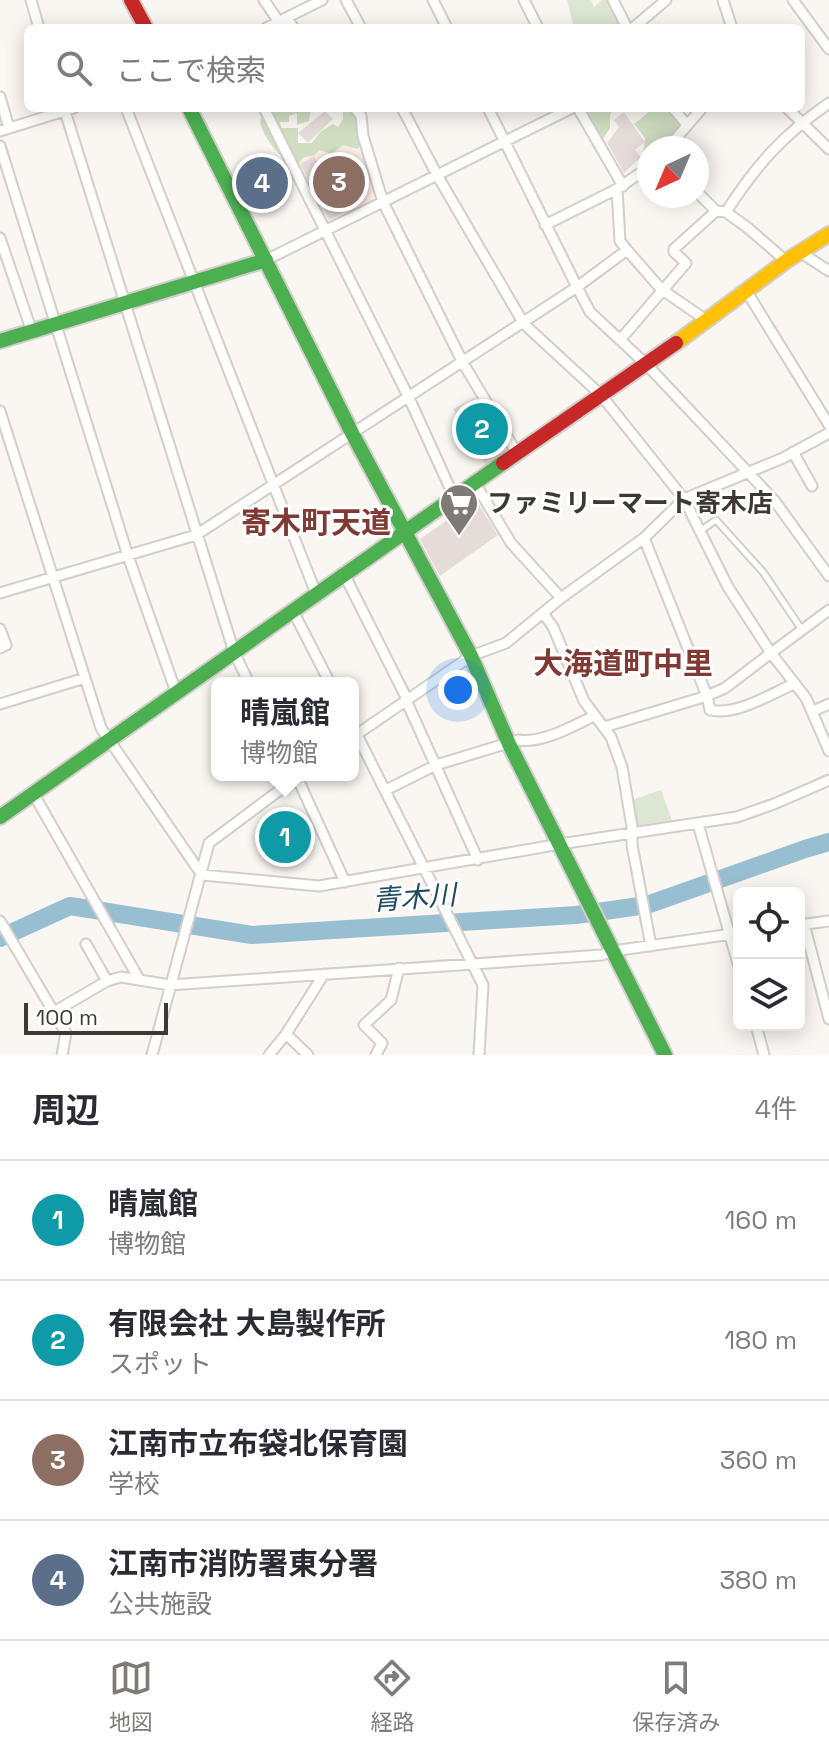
<!DOCTYPE html>
<html lang="ja">
<meta charset="utf-8">
<style>
:root{--surface:#fff;--page:#f2f2f3;--text:#2b2b33;--muted:#7c7c81;--line:#e1e1e2;--accent:#7f7a76}
body{margin:0;font-family:"Space Grotesk","Noto Sans JP",sans-serif;background:var(--page);color:var(--text)}
.controls{position:absolute;right:24px;bottom:24px;display:grid;overflow:hidden;border-radius:12px;box-shadow:0 4px 20px #0003}
.controls button{width:72px;height:72px;display:grid;place-items:center;padding:0;border:0;border-bottom:2px solid var(--line);background:var(--surface);color:var(--text);font:40px sans-serif}
.compass{position:absolute;left:637px;top:136px;width:72px;height:72px;border-radius:50%;background:var(--surface);box-shadow:0 4px 20px #0003;rotate:224deg}
.scale{position:absolute;left:24px;bottom:20px;width:144px;box-sizing:border-box;padding-left:8px;border:4px solid #3d3833;border-top:0;font-size:22px;line-height:28px;white-space:nowrap;color:#3d3833;-webkit-text-stroke:6px #fff;paint-order:stroke}
.you{position:absolute;left:458px;top:690px;width:28px;height:28px;margin:-20px;border:6px solid #fff;border-radius:50%;background:#1a73e8;box-shadow:0 0 0 12px #1a73e833}
.badge{display:grid;place-items:center;width:52px;height:52px;border-radius:50%;background:var(--accent);color:#fff;font-size:26px;font-weight:700}
.pin{position:absolute;translate:-50% -50%;border:4px solid #fff;box-shadow:0 2px 8px #0006}
.popup{position:absolute;left:211px;top:677px;width:148px;height:104px;box-sizing:border-box;display:grid;place-content:center;border-radius:12px;background:var(--surface);filter:drop-shadow(0 2px 6px #0005);font-size:26px;white-space:nowrap;color:var(--muted)}
.popup b{font-size:30px;color:var(--text)}
.popup::after{content:'';position:absolute;left:50%;top:100%;margin-left:-16px;border:16px solid transparent;border-top-color:var(--surface)}
.list{margin:0;padding:0;list-style:none}
h2{display:flex;justify-content:space-between;align-items:center;height:104px;margin:0;padding:0 32px;font-size:34px}
h2 small{font-size:26px;font-weight:400;color:var(--muted)}
.list li{display:grid;grid-template-columns:52px 1fr auto;gap:24px;align-items:center;box-sizing:border-box;height:120px;padding:0 32px;border-top:2px solid var(--line)}
.list b{display:block;font-size:30px;white-space:nowrap}
.list p{margin:0;font-size:26px;white-space:nowrap;color:var(--muted)}
.list em{font-size:26px;font-style:normal;color:var(--muted)}
.icon{flex:none;width:44px;height:44px;fill:none;stroke:currentColor;stroke-width:2;stroke-linecap:round;stroke-linejoin:round}
.map{position:relative;flex:none;width:829px;height:1055px;overflow:hidden}
.search{position:absolute;background:var(--surface);box-shadow:0 4px 20px #0003;left:24px;right:24px;top:24px;height:88px;display:flex;align-items:center;gap:20px;box-sizing:border-box;padding:0 28px;border-radius:12px;color:var(--muted);font-size:30px}
.sheet{height:584px;background:var(--surface)}
nav{display:flex;justify-content:space-around;align-items:center;box-sizing:border-box;height:112px;border-top:2px solid var(--line);background:var(--surface);font-size:22px;color:var(--muted)}
nav a{display:grid;justify-items:center;gap:4px}
nav .on{color:var(--accent)}
.map>svg:first-child{display:block}
</style>
<div class="map">
<svg width="829" height="1055" viewBox="0 0 829 1055">
<rect width="100%" height="100%" fill="#faf6f2"/>
<path fill="#fcefe4" d="M362 126 383 202 326 231 291 161Z"/>
<path fill="#dde6d3" d="M567 0H591L594 7 602 0H607L623 28H574Z
M661 790 672 820 636 826 632 800Z"/>
<path fill="#d0dec2" d="M267 108 311 109 309 121 297 125V113L289 116V122H280L281 128H298V143H312L320 132 333 124 338 127 343 119V108H352L363 136 358 149 343 145 332 154 320 150 313 156 304 157 295 168C284 161 265 140 261 126 259 119 263 114 267 108Z
M580 108H613L610 116V128L601 142Z
M654 108H667L682 127 664 148H649L648 161 643 159 645 138 634 124Z"/>
<g fill="none" stroke-linecap="round" stroke-linejoin="round">
<path stroke="#98bed1" stroke-width="18" d="M0 938 70 906 252 935 576 915 647 905 805 849 829 842"/>
</g>
<path fill="#e5dcda" d="M325 111 333 119 308 143 298 133Z
M624 112 645 142 635 150 641 157 624 173 607 143 619 127 614 120Z
M314 156 335 196 353 187 362 203 329 220 300 164Z
M475 398 506 449 485 464 453 409Z
M476 500 498 535 440 576 420 539Z"/>
<g fill="none" stroke-linecap="round" stroke-linejoin="round">
<g stroke="#d3ceca" stroke-width="9">
<path id="lane" d="M700 531 716 520 763 572 802 630"/>
</g>
<g stroke="#d3ceca" stroke-width="13">
<path id="street" d="M31 0 39 28
M264 0 279 22
M346 0 361 28
M433 0 447 28
M524 0 538 28
M613 0 627 28
M723 0 732 28
M793 0 829 49
M286 18 294 28
M266 28 322 0
M633 28 666 0
M0 97 9 128
M64 108 234 652 249 683
M126 108 317 596
M264 108 409 398 454 497
M355 108 361 116 363 136 383 202 463 363 518 455
M578 108 623 186
M673 108 687 125
M787 108 829 149
M0 131 74 108
M0 146 128 556 176 692
M668 148 702 108
M649 167 617 189 620 241 627 250 661 289 706 320
M697 192 716 211 726 212 748 228 786 261
M726 212C756 165 783 135 829 103
M545 225 617 189
M0 238 32 332
M627 250 577 287 590 312 647 365 774 500 829 576
M800 252 829 271
M266 260 572 108
M747 292 829 425
M620 340 686 263 674 252V249L716 211
M0 411 101 728 202 875 319 886 560 844 737 817 774 804 829 780
M793 452 812 486
M475 483 511 543 561 598
M644 538 707 696 710 710C737 716 770 694 794 684
M345 576 407 699
M0 593 196 535 577 287 488 108
M829 610 771 653 806 698 829 751
M294 613 330 683
M543 613 553 627 584 701 611 737 622 767 632 827V845L651 946
M0 629 6 645 0 648
M406 700 478 860
M0 704 85 678
M813 711 829 704
M353 727 483 985 479 1055
M604 727 707 696 725 688 771 653 728 587 684 499 783 458 829 433
M353 737 471 656 506 643 561 598 644 538 684 499 601 395 524 324 437 175 402 108
M296 775 345 882
M386 790 436 765 518 740C542 744 573 726 594 716
M33 793 139 979
M698 824 739 967
M0 921 66 1033 62 1055
M804 924 829 1019
M799 925 829 921
M86 944 107 981
M52 1013 107 981 121 977 170 985 602 955 613 951 739 933
M756 1025 764 1055
M286 1034 308 1055
M152 1055 209 843 300 775
M269 1055 286 1034 324 974
M376 1055 382 1043 364 1025 391 1000 399 968"/>
</g>
<g stroke="#d3ceca" stroke-width="18">
<path id="fast" d="M189 108 352 433 471 656 509 744 665 1055
M0 341 266 260
M0 817 503 463"/>
</g>
<g stroke="#d3ceca" stroke-width="18">
<path id="slow" d="M676 343 786 261 829 234"/>
</g>
<g stroke="#d3ceca" stroke-width="18">
<path id="jam" d="M131 0 146 28
M503 463 676 343"/>
</g>
<use href="#lane" stroke="#fefefd" stroke-width="5"/>
<use href="#street" stroke="#fefefd" stroke-width="9"/>
<use href="#fast" stroke="#4caf50" stroke-width="14"/>
<use href="#slow" stroke="#ffc107" stroke-width="14"/>
<use href="#jam" stroke="#c62828" stroke-width="14"/>
</g>
<defs>
<g id="supermarket-pin" transform="scale(2)"><path d="M0 17L-7.5 6A9.5 9.5 0 1 1 7.5 6Z" fill="#7f7a76" stroke="#fff"/><path d="M-6-5.5h2.5l.6 2H6L4.5 2H-2.5L-4.4-4H-6ZM-1.5 3.2a1.3 1.3 0 1 0 .1 0ZM3 3.2a1.3 1.3 0 1 0 .1 0Z" fill="#fff"/></g>
</defs>
<g fill-rule="evenodd">
<use href="#supermarket-pin" x="459" y="503"/>
</g>
<g text-anchor="middle" dominant-baseline="central" stroke-width="6" stroke-linejoin="round" paint-order="stroke">
<g font-size="26" font-weight="bold" fill="#3d3833" stroke="#fff" text-anchor="start">
<text x="487" y="503">ファミリーマート寄木店</text>
</g>
<g font-size="28" font-style="italic" fill="#1d4b60" stroke="#fff">
<text transform="translate(414 897) rotate(-4)">青木川</text>
</g>
<g font-size="30" font-weight="bold" fill="#813a33" stroke="#fff">
<text x="316" y="522">寄木町天道</text>
<text x="623" y="663">大海道町中里</text>
</g>
</g>
</svg>
<div class="controls">
<button><svg class="icon" aria-label="locate" viewBox="0 0 24 24"><circle cx="12" cy="12" r="6"/><path d="M12 2v4M12 18v4M2 12h4M18 12h4"/></svg></button>
<button><svg class="icon" aria-label="layers" viewBox="0 0 24 24"><path d="M12 4l9 5-9 5-9-5zM3 14l9 5 9-5"/></svg></button>
</div>
<svg class="compass" viewBox="-18 -18 36 36"><path d="M0-13l5 13h-10z" fill="#e53935"/><path d="M0 13l5-13h-10z" fill="#7c7c81"/></svg>
<div class="scale">100 m</div>
<div class="you"></div>
<div class="pin badge" style="left:285px;top:837px;background:#0f9aa8">1</div>
<div class="popup"><b>晴嵐館</b>博物館</div>
<div class="pin badge" style="left:482px;top:429px;background:#0f9aa8">2</div>
<div class="pin badge" style="left:339px;top:182px;background:#8d6e63">3</div>
<div class="pin badge" style="left:262px;top:183px;background:#5c6f8a">4</div>
<div class="search"><svg class="icon" aria-label="search" viewBox="0 0 24 24"><circle cx="10" cy="10" r="6"/><path d="M15 15l6 6"/></svg>ここで検索</div>
</div>
<section class="sheet">
<h2>周辺<small>4件</small></h2>
<ul class="list">
<li><span class="badge" style="background:#0f9aa8">1</span><div><b>晴嵐館</b><p>博物館</p></div><em>160 m</em></li>
<li><span class="badge" style="background:#0f9aa8">2</span><div><b>有限会社 大島製作所</b><p>スポット</p></div><em>180 m</em></li>
<li><span class="badge" style="background:#8d6e63">3</span><div><b>江南市立布袋北保育園</b><p>学校</p></div><em>360 m</em></li>
<li><span class="badge" style="background:#5c6f8a">4</span><div><b>江南市消防署東分署</b><p>公共施設</p></div><em>380 m</em></li>
</ul>
</section>
<nav>
<a class="on"><svg class="icon" aria-label="map" viewBox="0 0 24 24"><path d="M3 6l6-2 6 2 6-2v14l-6 2-6-2-6 2zM9 4v14M15 6v14"/></svg>地図</a>
<a><svg class="icon" aria-label="directions" viewBox="0 0 24 24"><path d="M12 3l9 9-9 9-9-9zM9 14v-3h6M13 9l2 2-2 2"/></svg>経路</a>
<a><svg class="icon" aria-label="saved" viewBox="0 0 24 24"><path d="M7 4h10v16l-5-4-5 4z"/></svg>保存済み</a>
</nav>
